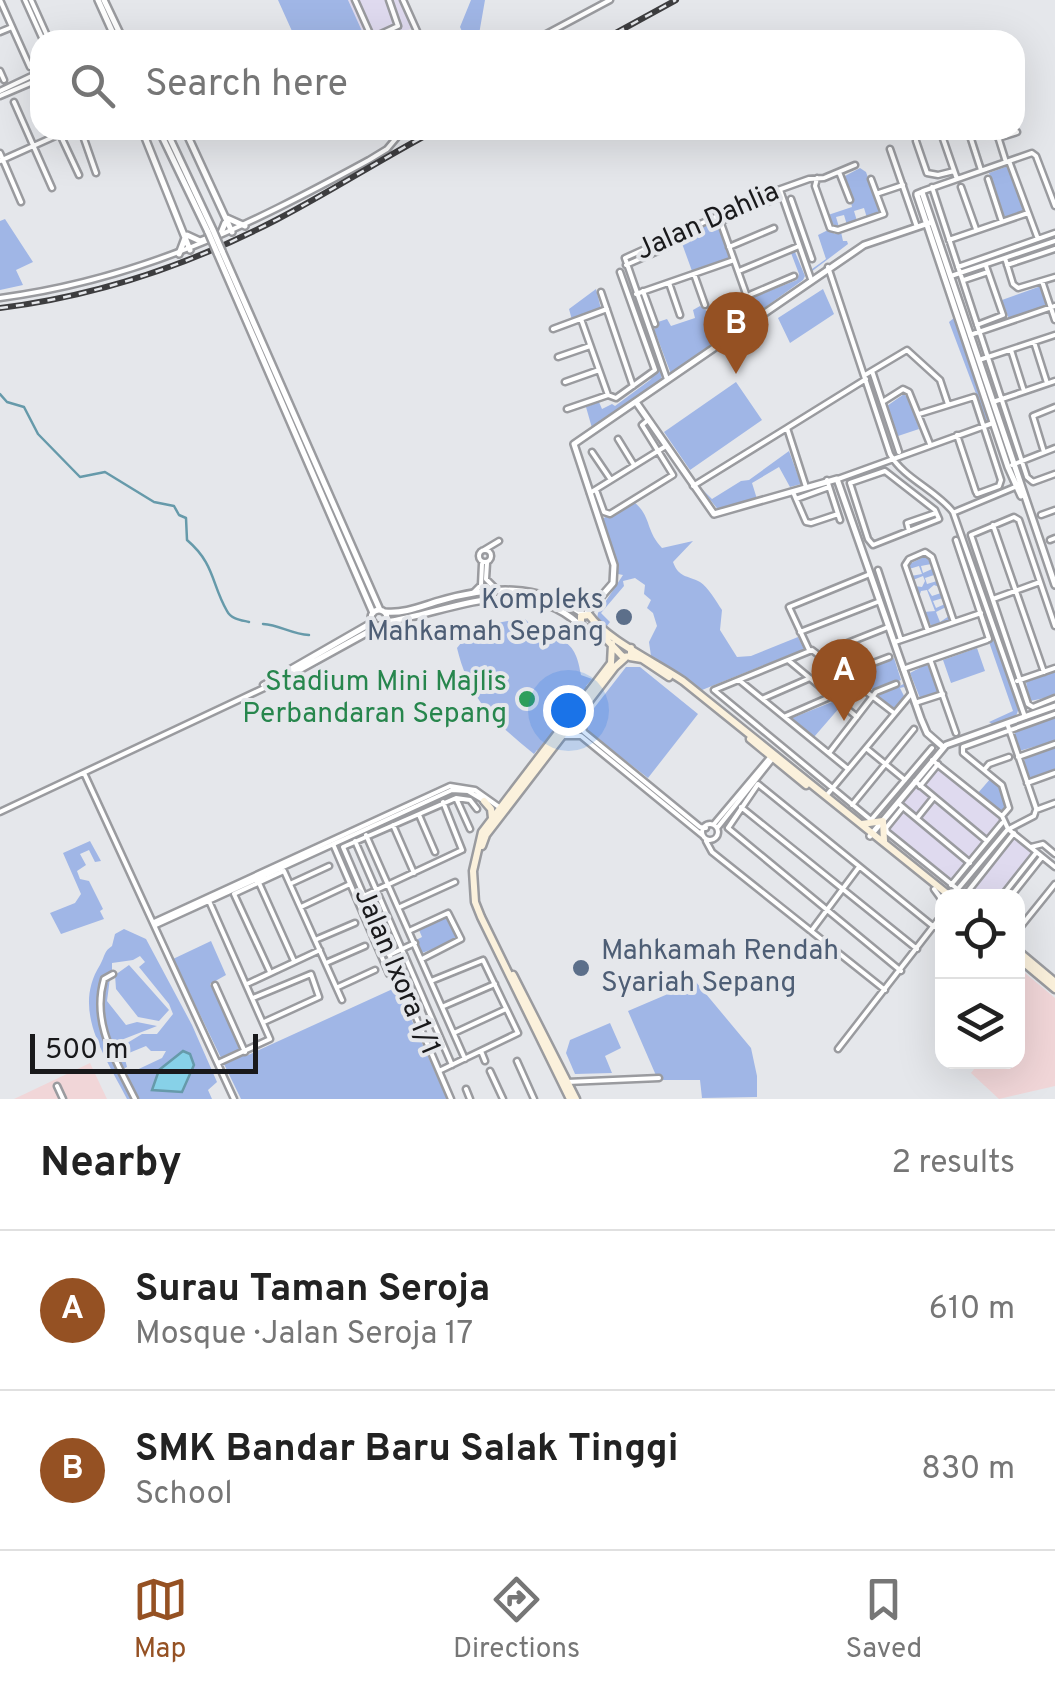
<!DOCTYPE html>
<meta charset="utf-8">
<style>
:root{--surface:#fff;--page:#f6f6f6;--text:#222;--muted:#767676;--line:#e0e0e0;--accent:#955123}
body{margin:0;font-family:Overpass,sans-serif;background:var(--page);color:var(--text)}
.controls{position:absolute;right:30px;bottom:30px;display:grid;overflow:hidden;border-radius:20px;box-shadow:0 10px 40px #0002}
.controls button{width:90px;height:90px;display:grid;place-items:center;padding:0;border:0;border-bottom:2px solid var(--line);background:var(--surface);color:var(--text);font:50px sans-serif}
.scale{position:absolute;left:30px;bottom:25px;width:228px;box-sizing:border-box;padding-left:10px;border:5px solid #19191b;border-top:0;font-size:28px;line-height:35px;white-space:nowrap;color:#19191b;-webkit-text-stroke:8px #e5e7eb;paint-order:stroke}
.you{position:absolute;left:568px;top:710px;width:35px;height:35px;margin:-25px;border:8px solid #fff;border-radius:50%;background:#1a73e8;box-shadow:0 0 0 15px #1a73e833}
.badge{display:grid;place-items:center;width:65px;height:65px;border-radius:50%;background:var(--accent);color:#fff;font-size:32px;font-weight:700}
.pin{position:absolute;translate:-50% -82px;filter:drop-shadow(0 2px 5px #0008)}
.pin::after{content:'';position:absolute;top:52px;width:35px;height:30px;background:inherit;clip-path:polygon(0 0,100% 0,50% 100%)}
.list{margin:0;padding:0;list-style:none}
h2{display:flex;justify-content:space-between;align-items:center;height:130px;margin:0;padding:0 40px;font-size:42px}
h2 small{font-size:32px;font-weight:400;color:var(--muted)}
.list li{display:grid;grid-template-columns:65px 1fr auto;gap:30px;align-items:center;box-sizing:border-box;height:160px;padding:0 40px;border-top:2px solid var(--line)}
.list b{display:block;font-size:38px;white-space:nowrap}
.list p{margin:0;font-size:32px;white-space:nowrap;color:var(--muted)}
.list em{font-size:32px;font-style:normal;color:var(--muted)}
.icon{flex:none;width:55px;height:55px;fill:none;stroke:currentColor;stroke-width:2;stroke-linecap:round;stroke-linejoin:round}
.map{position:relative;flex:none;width:1055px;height:1099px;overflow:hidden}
.search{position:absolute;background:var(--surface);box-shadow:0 10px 40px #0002;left:30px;right:30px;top:30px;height:110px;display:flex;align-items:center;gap:25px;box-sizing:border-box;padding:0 35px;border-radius:30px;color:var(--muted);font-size:38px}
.sheet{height:450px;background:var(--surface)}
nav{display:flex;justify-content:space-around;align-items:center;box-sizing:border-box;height:140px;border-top:2px solid var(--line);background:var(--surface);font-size:28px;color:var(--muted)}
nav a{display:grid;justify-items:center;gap:5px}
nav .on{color:var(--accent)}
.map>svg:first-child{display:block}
</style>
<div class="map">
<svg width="1055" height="1099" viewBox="0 0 1055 1099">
<rect width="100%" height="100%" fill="#e5e7eb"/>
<path fill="#dfdaef" d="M348 0H400L412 28 385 40H366Z
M938 760 1007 821 1005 826 1039 855 1007 896H959L885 836V825Z"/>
<path fill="#f1d6d8" d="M1025 973 1055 998V1086L999 1099 971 1073 975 1068 968 1062H1018V982Z
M90 1063 107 1099H14Z"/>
<path fill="#a0b6e6" d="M278 0H348L366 40H296Z
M471 0H485L478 40H466L460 27Z
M1008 166 1023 211 1005 218 989 173Z
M860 168 866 172 880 211 867 218 864 208 854 211 857 221 847 225 844 215 836 217 839 227 836 229 828 215 852 207 845 176Z
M5 219 33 262 16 270 23 285 0 290V221Z
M712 223 718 225 729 258 692 271 680 238Z
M828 230 835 234 841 232 843 241H847L848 244 811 272 807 262 812 269 826 259 818 235Z
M795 252 805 276 803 280 760 311 754 297 797 280 799 274 791 253Z
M1041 286 1049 306 1009 319 1002 300Z
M596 289 601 309 572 320 569 309Z
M823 289 834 314 790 343 778 318Z
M700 306 712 315 719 338 671 374 654 329 659 326 658 322 667 319 671 326 695 318 693 310Z
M955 317 989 421 987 423 949 322Z
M660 367 662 381 592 428 586 407 599 402 602 409 612 404 615 406 650 380Z
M736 382 762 420 690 470 664 432Z
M904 394 910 400 919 429 898 436 887 406Z
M789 451 801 484 790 487 779 467 752 483 757 499 720 512 699 486 712 499 741 481 749 480Z
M634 502C652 517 645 530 662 548L693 541 673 562C679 578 687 575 700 582 708 587 716 601 722 610L720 630 737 657 751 656 798 637 804 649 702 690 651 656 649 642 657 626 653 613 647 608 651 600 644 594 645 585 635 578 623 581 624 586 601 613 610 622 607 626 597 619 598 613 623 575 618 574 600 520Z
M926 556 931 564 921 566 923 573 932 569 934 575 925 578 927 584 937 581 939 587 934 585 928 590 932 596 941 593 943 598 933 601 936 608 945 604 946 607 936 612 940 622 949 616 950 620 932 627 924 612 935 611 927 590 921 591 919 597 914 586 922 587 925 581 923 576 913 580 911 576 922 574 919 566 909 569 907 565Z
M525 619C552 647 574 627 581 675L592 679 586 686 590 688 540 751 537 750 534 754C494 721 470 701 457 648 476 625 497 622 525 619Z
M995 640 1019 708 1016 716 992 724 989 722 1013 711 989 642Z
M977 648 985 671 951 683 943 660Z
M894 658 901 680 874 691 854 678V675Z
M927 664 938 690 937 694 920 698 910 673Z
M626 667H640L698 714 648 778 586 730 584 721Z
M1055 672V696L1030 701 1026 682Z
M906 683 907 693 904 687 900 688 904 696 894 709 876 696Z
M832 702 840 707 814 737 792 718Z
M1055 717V741L1019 751 1014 731Z
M1055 747V771L1032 779 1028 777 1024 758Z
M991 778 1000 787 1007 806 1003 814 978 793Z
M90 841 101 861 95 862 89 850 80 854 86 865 77 871 80 879 89 881 103 909 100 911 104 919 61 934 50 913 75 903 81 894 63 853Z
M447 917 457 940 422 953 416 940 422 937 419 930Z
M124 929 146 939 192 1025 217 1082 208 1090 212 1099H137L126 1075 162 1058 166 1051H151L146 1046 124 1055 127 1067 123 1069 114 1051 142 1034H157L173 1014 169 1004 139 967 145 962 140 956 133 960 112 963V970L101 977C87 1022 113 1059 132 1099H127C106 1057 71 1011 100 965 105 956 104 951 112 946L115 934Z
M211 941 226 975 210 984 246 1056 397 987 447 1099H241L173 959Z
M129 965 169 1010 159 1021 138 1017 116 989 115 975Z
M110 978 107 1001 126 1025 137 1022 157 1026 111 1044 101 1003 106 979Z
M696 982 751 1048 757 1076V1097L702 1098 700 1080H658L628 1011Z
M610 1023 621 1048 605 1056 612 1073 575 1074 566 1053 570 1040Z"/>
<path fill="#87d1e8" stroke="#669aaa" stroke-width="2.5" d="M183 1051 190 1054 194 1065 182 1092 152 1090 159 1070Z"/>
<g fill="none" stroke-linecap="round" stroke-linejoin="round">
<path stroke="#669aaa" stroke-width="2.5" d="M0 394 7 402 24 407 38 434 80 477 105 472 154 502 174 506 179 515 186 518 187 540C215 564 211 583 227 611 231 619 241 620 249 622
M263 624C280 625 291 634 309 635"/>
<g stroke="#9a9b9f" stroke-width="9">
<path id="minor" d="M0 0 30 67
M25 0 43 40
M31 0 49 40
M355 0 372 38 398 26 389 0
M403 0 421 40
M0 32 12 27
M535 40 610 0
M0 71 4 80
M0 91 40 72
M0 96 40 79
M14 102 52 188
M58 130 79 175
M81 130 96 173
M940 130 957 179
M996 130 1006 162
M998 138 1017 132
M971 139 981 170
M916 141 927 173 938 175 954 171
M890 149 917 227
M0 153 21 202
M0 161 60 134
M1009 161 1038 239
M839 172 850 200
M817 178 815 186 830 228 838 230 884 214 871 179
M988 179 1002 222
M932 187 1027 477 1033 482 1055 474
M961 187 976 229
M780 190 811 279
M923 191 1032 153 1036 156 1055 206
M879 193 903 185
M791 199 812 259
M718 215 755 319
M721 221 782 196
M949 240 1028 213
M729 247 774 228
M1005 258 1013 284 1018 288 1055 277
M626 265 667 247V240
M1007 265 1055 249
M828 267 890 454C903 478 936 490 953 512L1025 717
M958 267 1055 233
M739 271 799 246
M694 274 705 305
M951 276 1055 241
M964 280 988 272
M1042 281 1055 320
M669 283 680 315
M643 291 655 324
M601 292 633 386
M636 294 734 260
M747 296 794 276
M0 298C141 279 246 227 369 160L387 149 403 130
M581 319 608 395
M977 325 1003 315 986 266
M553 329 607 309
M970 335 1055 306
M1034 342 1047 383
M1011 350 1024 391
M558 357 590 346
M979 360 1055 335
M872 371 899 452
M865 375 907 350 940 380 948 404
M667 379 625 258 764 195 809 179 824 178 855 165
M565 382 599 370
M884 401 903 389 909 392 930 444
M993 402 1055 381
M567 409 608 395 616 398 655 370 620 272
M919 414 974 397 1001 480 999 486 977 494
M787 428 866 379
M957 435 976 492
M618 439 634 465
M592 452 611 480
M1044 452 1033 416 1055 407
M1012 465 1055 448
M885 471 935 510 939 519 873 545 868 539 850 483Z
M838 479 993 423
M827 480 840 520
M693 486 787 428 806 487
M596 490 604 512 610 514 673 475 642 425 648 420
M793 492 806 522 811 523 838 514
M590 493 666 446
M796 499 829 487
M955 512 1015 487
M1041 515 1055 510
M993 525 1044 672
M909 531 907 523 936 513
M956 540 989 639
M1050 540 1055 538
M479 556a6 6 0 1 1 12 0a6 6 0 1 1-12 0Z
M484 550 499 541
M487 563 486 579 496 589
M878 570 901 640
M474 592 481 585 482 564
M993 599 1040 582
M1055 626 1019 520 1014 517 971 535 1028 704 1033 707 1055 698
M928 631 905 565 909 559 925 552 932 557 954 622
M800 632 880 601
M895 642 981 613
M809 650 789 607 870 574
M826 657 835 648 888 627
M788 660 857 717
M931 662 956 733
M903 669 987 640
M849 676 852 671 889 657
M739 680 848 769
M1017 681 1055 668
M263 685 279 676
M764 698 810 678
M915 703 943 694
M894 713 812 650 714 690 871 820 932 748
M579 714 584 732 700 827 706 828
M786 716 832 696
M1007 723 1036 808
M564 736H581L702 835
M866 748 905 780
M829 753 876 692 896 684
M1018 757 1055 744
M932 760 1002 816 1008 829 1055 867
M984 770 989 764 1009 757
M84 773 234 1099
M915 781 987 841
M1027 783 1055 773
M920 786 938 764
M826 796 911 694
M456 798 470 829
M898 803 970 863
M852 805 914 729
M741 807 917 949
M903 807 886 828 887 832 966 896
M0 812 281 680
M419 815 435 852
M1002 816 1009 808 1002 785 963 753V747L1055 714
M918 817 934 797
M714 824 772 755
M702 832a8 8 0 1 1 16 0a8 8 0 1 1-16 0Z
M393 825 414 873
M718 827 773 758
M366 835 465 1059
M355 841 452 1065
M706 841 712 852 885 990
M333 844 389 974
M1031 847 1043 844 1055 854
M259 883 294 961
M292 883 329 866
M951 885 1002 823
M934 889 942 900
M965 895 1014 833
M952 896 1007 830 1034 816 1036 810 1055 803
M1002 896 1036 853
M1011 896 1042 857
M357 899 462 850 443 802
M209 901 270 1039 218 1063
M301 907 350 884
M400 907 455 882
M154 922 450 786 475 790 499 807
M156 925 452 790 468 791 483 800
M411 930 448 913 461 939 422 959
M812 930 859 867
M1018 930 1055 884
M315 940 355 923
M389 955 415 943
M326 963 365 946
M901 971 728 828 758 784 934 927
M270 972 234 894 284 871 342 1000
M113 974 104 979C91 1024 116 1060 135 1099
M431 981 483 960 518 1033 439 1071
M247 984 320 950
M215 985 245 1052
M338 987 375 970
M253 998 311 974 319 997 264 1022
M444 1006 495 984
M454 1033 506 1009
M838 1049 942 915
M481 1051 485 1061
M517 1061 534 1099
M490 1071 503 1099
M567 1082 659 1078
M57 1086 63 1099
M466 1089 470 1099
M451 1099 343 847 456 798 470 800 477 809"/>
</g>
<g stroke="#9a9b9f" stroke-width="10">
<path id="tertiary" d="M98 0 116 40
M104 0 123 40
M142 130 190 250
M159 130 208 232
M166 130 213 230
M185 130 232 232
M917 194 922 192 1055 585
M917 195 1008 467 1021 496
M227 218 245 226
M187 235 200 241 221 233 225 223
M222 251 380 610
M217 253 373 613
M179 254 185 238
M636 402 714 514 837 479 921 719 927 733 943 747
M371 618a8 8 0 1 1 16 0a8 8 0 1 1-16 0Z
M385 612C404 614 422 606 439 601 491 586 536 583 583 614
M586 614 613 583 614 565 574 444 864 245 932 222
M386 622C452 612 521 572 579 624
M279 676 373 622
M281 680 379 626
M870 836 946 745 1055 706"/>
</g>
<g stroke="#9a9b9f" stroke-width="11">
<path id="secondary" d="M631 648V656L623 657 606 639 581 626V616L589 615C607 640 655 662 683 681L950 896
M630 657 642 659 669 677
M750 739 806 785
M484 801 491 809 492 818
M862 824 883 821 884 841
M482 846 486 835 615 667 625 658
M1018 951 1055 982
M1018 958 1055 989
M513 975 576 1099
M570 1099 481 917 475 902 473 871 482 832 611 663 612 644"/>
</g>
<use href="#minor" stroke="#fff" stroke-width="4"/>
<use href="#tertiary" stroke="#fff" stroke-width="5"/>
<use href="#secondary" stroke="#fbf1dc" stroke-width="6"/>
<g stroke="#3d3d3f" stroke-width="6">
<path id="rail" d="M603 40 676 0
M0 308C97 296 189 265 276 220 330 192 381 159 436 130"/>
</g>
<use href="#rail" stroke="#e5e7eb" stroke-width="2.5" stroke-dasharray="8" stroke-linecap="butt"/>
<g stroke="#9a9b9f" stroke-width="10" stroke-linecap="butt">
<path id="tertiary-bridge" d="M213 230 222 251
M208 232 217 253"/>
</g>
<use href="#tertiary-bridge" stroke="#fff" stroke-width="5"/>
</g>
<g fill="#5c6f8a" stroke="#e5e7eb" stroke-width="4">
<circle cx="624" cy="617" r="10"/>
<circle cx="581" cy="968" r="10"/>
</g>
<circle fill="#2e9e5b" stroke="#e5e7eb" stroke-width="4" cx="527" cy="699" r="10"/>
<g text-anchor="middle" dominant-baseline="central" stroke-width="8" stroke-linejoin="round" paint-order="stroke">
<g font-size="28" fill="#19191b" stroke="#e5e7eb">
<text transform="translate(708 222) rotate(-24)">Jalan Dahlia</text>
<text transform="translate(396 972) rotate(67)">Jalan Ixora 1/1</text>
</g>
<g font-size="28" fill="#4e5e75" stroke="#e5e7eb" text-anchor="end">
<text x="604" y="601">Kompleks<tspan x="604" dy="32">Mahkamah Sepang</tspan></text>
<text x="601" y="952" text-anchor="start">Mahkamah Rendah<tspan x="601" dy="32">Syariah Sepang</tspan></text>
</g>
<g font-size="28" fill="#27864d" stroke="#e5e7eb" text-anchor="end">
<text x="507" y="683">Stadium Mini Majlis<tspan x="507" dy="32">Perbandaran Sepang</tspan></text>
</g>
</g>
</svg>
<div class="controls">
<button><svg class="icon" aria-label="locate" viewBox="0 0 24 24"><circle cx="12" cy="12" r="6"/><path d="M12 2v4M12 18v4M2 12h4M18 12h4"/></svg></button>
<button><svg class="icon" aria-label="layers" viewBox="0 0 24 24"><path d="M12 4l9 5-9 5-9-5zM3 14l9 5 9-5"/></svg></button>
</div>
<div class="scale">500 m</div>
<div class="you"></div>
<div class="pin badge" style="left:844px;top:721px">A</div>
<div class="pin badge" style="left:736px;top:374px">B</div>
<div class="search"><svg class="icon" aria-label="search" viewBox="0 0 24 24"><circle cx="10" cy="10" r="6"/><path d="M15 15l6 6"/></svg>Search here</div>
</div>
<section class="sheet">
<h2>Nearby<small>2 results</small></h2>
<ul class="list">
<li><span class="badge">A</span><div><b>Surau Taman Seroja</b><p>Mosque · Jalan Seroja 17</p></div><em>610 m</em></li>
<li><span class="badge">B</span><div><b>SMK Bandar Baru Salak Tinggi</b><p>School</p></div><em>830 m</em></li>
</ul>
</section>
<nav>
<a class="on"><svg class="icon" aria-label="map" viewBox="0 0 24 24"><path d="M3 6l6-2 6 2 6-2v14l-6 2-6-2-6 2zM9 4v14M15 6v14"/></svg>Map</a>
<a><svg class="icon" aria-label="directions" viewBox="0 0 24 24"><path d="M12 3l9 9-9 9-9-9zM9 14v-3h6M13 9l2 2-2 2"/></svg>Directions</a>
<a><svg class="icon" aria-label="saved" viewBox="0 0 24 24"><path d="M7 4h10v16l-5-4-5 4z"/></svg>Saved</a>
</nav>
